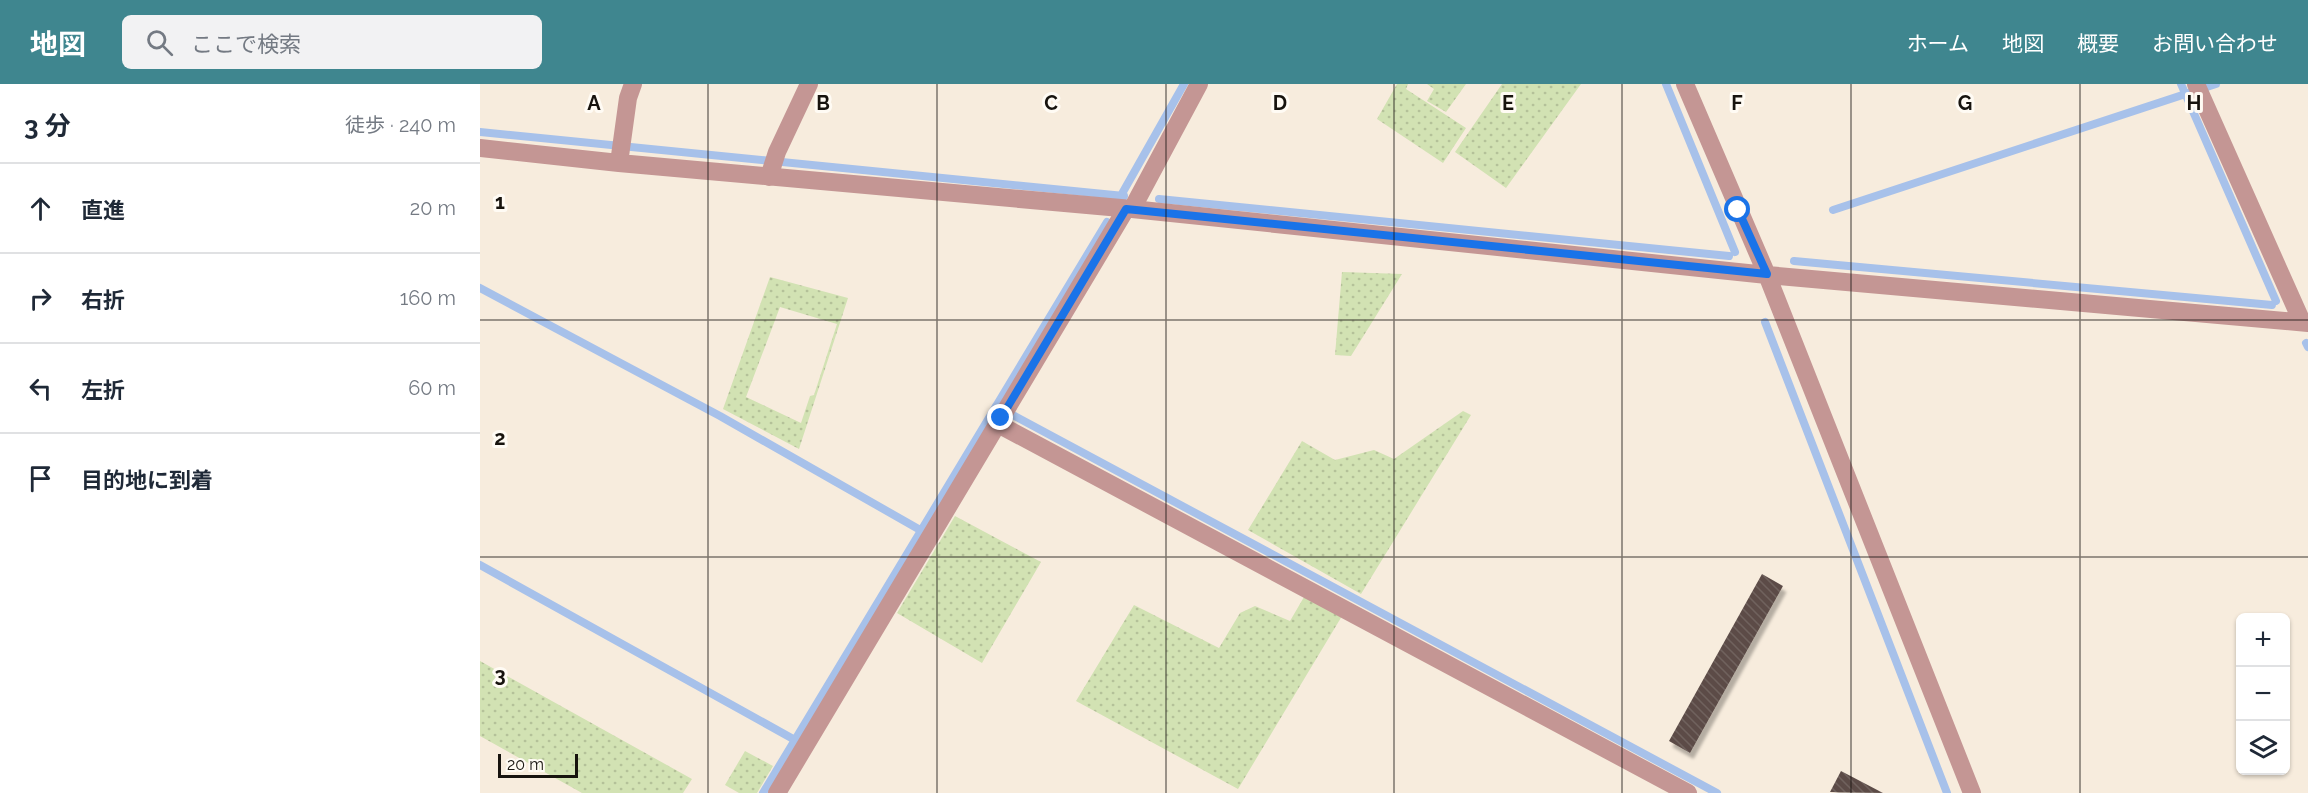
<!DOCTYPE html>
<html lang="ja">
<meta charset="utf-8">
<style>
:root{--surface:#fff;--page:#f2f2f3;--text:#1f2937;--muted:#747a83;--line:#e0e1e3;--accent:#3f868f}
body{margin:0;font-family:Raleway,"Noto Sans JP",sans-serif;background:var(--page);color:var(--text)}
.controls{position:absolute;right:18px;bottom:18px;display:grid;overflow:hidden;border-radius:9px;box-shadow:0 2px 4px #0004}
.controls button{width:54px;height:54px;display:grid;place-items:center;padding:0;border:0;border-bottom:2px solid var(--line);background:var(--surface);color:var(--text);font:30px sans-serif}
.scale{position:absolute;left:18px;bottom:15px;width:80px;box-sizing:border-box;padding-left:6px;border:3px solid #17130e;border-top:0;font-size:16px;line-height:21px;white-space:nowrap;color:#17130e;-webkit-text-stroke:4px #fffbf4;paint-order:stroke}
.stop{position:absolute;width:18px;height:18px;margin:-14px;border:4px solid #1a73e8;border-radius:50%;background:#fff}
.stop.end{background:#1a73e8;border-color:#fff;box-shadow:0 2px 6px #0008}
.list{margin:0;padding:0;list-style:none}
h2{display:flex;justify-content:space-between;align-items:center;height:78px;margin:0;padding:0 24px;font-size:26px}
h2 small{font-size:20px;font-weight:400;color:var(--muted)}
.list li{display:grid;grid-template-columns:39px 1fr auto;gap:18px;align-items:center;box-sizing:border-box;height:90px;padding:0 24px;border-top:2px solid var(--line)}
.list b{display:block;font-size:22px;white-space:nowrap}
.list em{font-size:20px;font-style:normal;color:var(--muted)}
.icon{flex:none;width:33px;height:33px;fill:none;stroke:currentColor;stroke-width:2;stroke-linecap:round;stroke-linejoin:round}
.map{position:relative;flex:none;width:1828px;height:709px;overflow:hidden}
header{display:flex;align-items:center;gap:36px;box-sizing:border-box;height:84px;padding:0 30px;background:var(--accent);color:#fff}
header strong{font-size:28px}
nav{display:flex;gap:33px;margin-inline-start:auto;font-size:21px}
.search{width:420px;height:54px;background:var(--page);display:flex;align-items:center;gap:15px;box-sizing:border-box;padding:0 21px;border-radius:9px;color:var(--muted);font-size:22px}
main{display:flex}
aside{flex:1;background:var(--surface)}
.map>svg:first-child{display:block}
</style>
<header>
<strong>地図</strong>
<div class="search"><svg class="icon" aria-label="search" viewBox="0 0 24 24"><circle cx="10" cy="10" r="6"/><path d="M15 15l6 6"/></svg>ここで検索</div>
<nav><a>ホーム</a><a>地図</a><a>概要</a><a>お問い合わせ</a></nav>
</header>
<main>
<aside>
<h2>3 分<small>徒歩 · 240 m</small></h2>
<ul class="list">
<li><svg class="icon" aria-label="ahead" viewBox="0 0 24 24"><path d="M12 20V5M6 11l6-6 6 6"/></svg><div><b>直進</b></div><em>20 m</em></li>
<li><svg class="icon" aria-label="right" viewBox="0 0 24 24"><path d="M7 20v-9h11M14 6l5 5-5 5"/></svg><div><b>右折</b></div><em>160 m</em></li>
<li><svg class="icon" aria-label="left" viewBox="0 0 24 24"><path d="M17 20v-9H6M10 6l-5 5 5 5"/></svg><div><b>左折</b></div><em>60 m</em></li>
<li><svg class="icon" aria-label="arrive" viewBox="0 0 24 24"><path d="M6 21V4h12l-3 4 3 4H6"/></svg><div><b>目的地に到着</b></div></li>
</ul>
</aside>
<div class="map">
<svg width="1828" height="709" viewBox="0 0 1828 709">
<defs>
<pattern id="grass-dots" width="8" height="8" patternUnits="userSpaceOnUse" patternTransform="scale(1.5)"><rect width="8" height="8" fill="#d2e2b3"/><path d="M2 2h.1M6 6h.1" fill="none" stroke="#b4c199" stroke-width="1.8" stroke-linecap="round"/></pattern>
<pattern id="building-back-hatch" width="6" height="6" patternUnits="userSpaceOnUse" patternTransform="scale(1.5)"><rect width="6" height="6" fill="#5c4c47"/><path d="M-1 5l2 2M0 0l6 6M5-1l2 2" fill="none" stroke="#6f625d"/></pattern>
<filter id="shadow"><feDropShadow dx="3.5" dy="6" stdDeviation="1.5" flood-color="#0004"/></filter>
</defs>
<rect width="100%" height="100%" fill="#f7ecdd"/>
<path fill="url(#grass-dots)" fill-rule="evenodd" d="M917 0H928L926 5 986 44 963 79 897 35Z
M947 0H986L966 28 947 17 954 5Z
M1022 0H1101L1026 104 975 68Z
M862 188 922 190 871 272 855 271Z
M290 193 368 214 319 365 243 325ZM300 223 357 240 334 311 330 312 321 339 266 313Z
M983 327 991 331 881 510 768 446 822 357 855 376 894 366 914 375Z
M475 432 561 478 502 579 417 529Z
M824 513 862 532 758 705 596 617 654 521 739 564 760 529 775 522 810 537Z
M0 577 212 695 203 709H102L0 652Z
M265 667 293 682 277 709H259L245 701Z"/>
<g fill="none" stroke-linecap="round" stroke-linejoin="round">
<path stroke="#a7c1ea" stroke-width="8" d="M1186 0 1255 168
M1701 0 1796 217
M0 48 644 112
M639 115 704 0
M679 115 1249 172
M1353 126 1736 0
M1314 177 1792 221
M0 204 240 332 442 447
M1285 238 1467 709
M1826 259 1828 263
M516 322 1237 709
M0 481 315 656
M283 709 627 138"/>
</g>
<path fill="url(#building-back-hatch)" filter="url(#shadow)" d="M1282 490 1303 502 1210 669 1189 657Z
M1361 687 1403 709 1350 708Z"/>
<g fill="none" stroke-linecap="round" stroke-linejoin="round">
<path stroke="#c49694" stroke-width="18" d="M1205 0 1287 191 1492 709
M1716 0 1822 238
M0 64 139 79 652 125 1287 191 1828 239
M139 79 148 14 153 0
M289 93 297 68 329 0
M652 125 719 0
M518 340 1208 709
M297 709 646 125"/>
</g>
<g fill="none" stroke-linecap="round" stroke-linejoin="round">
<path stroke="#1a73e8" stroke-width="8" d="M521 334 646 125 1287 190 1258 126"/>
</g>
<path fill="none" stroke="#17130e" stroke-width="1.5" stroke-opacity="0.55" d="M228 0V709M457 0V709M686 0V709M914 0V709M1142 0V709M1371 0V709M1600 0V709M0 236H1828M0 473H1828"/>
<g font-size="20" text-anchor="middle" font-weight="bold" fill="#17130e" stroke="#fffbf4" stroke-width="6" stroke-linejoin="round" paint-order="stroke">
<text x="114" y="26">A</text>
<text x="343" y="26">B</text>
<text x="571" y="26">C</text>
<text x="800" y="26">D</text>
<text x="1028" y="26">E</text>
<text x="1257" y="26">F</text>
<text x="1485" y="26">G</text>
<text x="1714" y="26">H</text>
<text x="20" y="125">1</text>
<text x="20" y="361">2</text>
<text x="20" y="598">3</text>
</g>
</svg>
<div class="controls">
<button>+</button>
<button>−</button>
<button><svg class="icon" aria-label="layers" viewBox="0 0 24 24"><path d="M12 4l9 5-9 5-9-5zM3 14l9 5 9-5"/></svg></button>
</div>
<div class="scale">20 m</div>
<div class="stop" style="left:1258px;top:126px"></div>
<div class="stop end" style="left:521px;top:334px"></div>
</div>
</main>
